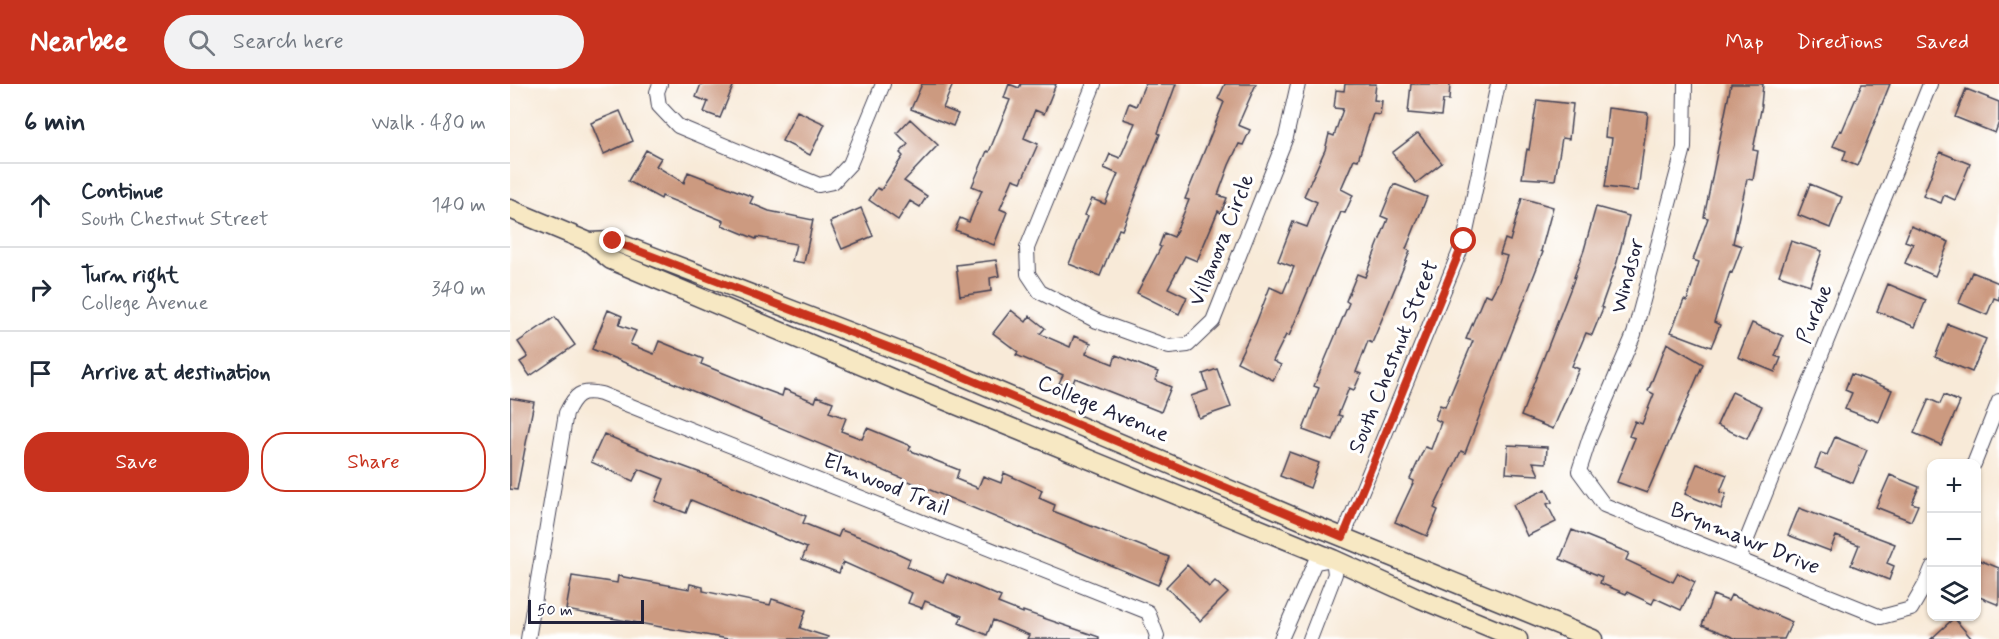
<!DOCTYPE html>
<meta charset="utf-8">
<style>
:root{--surface:#fff;--page:#f2f2f3;--text:#1f2937;--muted:#747a83;--line:#e0e1e3;--accent:#c8321e}
body{margin:0;font-family:Mynerve,sans-serif;background:var(--page);color:var(--text)}
.controls{position:absolute;right:18px;bottom:18px;display:grid;overflow:hidden;border-radius:12px;box-shadow:0 2px 4px #0004}
.controls button{width:54px;height:54px;display:grid;place-items:center;padding:0;border:0;border-bottom:2px solid var(--line);background:var(--surface);color:var(--text);font:30px sans-serif}
.scale{position:absolute;left:18px;bottom:15px;width:116px;box-sizing:border-box;padding-left:6px;border:3px solid #22223b;border-top:0;font-size:16px;line-height:21px;white-space:nowrap;color:#22223b;-webkit-text-stroke:4px #fff;paint-order:stroke}
.stop{position:absolute;width:18px;height:18px;margin:-14px;border:4px solid #c8321e;border-radius:50%;background:#fff}
.stop.end{background:#c8321e;border-color:#fff;box-shadow:0 2px 6px #0008}
.list{margin:0;padding:0;list-style:none}
h2{display:flex;justify-content:space-between;align-items:center;height:78px;margin:0;padding:0 24px;font-size:26px}
h2 small{font-size:20px;font-weight:400;color:var(--muted)}
.list li{display:grid;grid-template-columns:39px 1fr auto;gap:18px;align-items:center;box-sizing:border-box;height:84px;padding:0 24px;border-top:2px solid var(--line)}
.list b{display:block;font-size:22px;white-space:nowrap}
.list p{margin:0;font-size:20px;white-space:nowrap;color:var(--muted)}
.list em{font-size:20px;font-style:normal;color:var(--muted)}
.actions{display:flex;gap:12px;padding:18px 24px}
.actions a{flex:1;padding:14px 0;border:2px solid var(--accent);border-radius:24px;text-align:center;font-size:21px;color:var(--accent)}
.actions .main{background:var(--accent);color:#fff}
.icon{flex:none;width:33px;height:33px;fill:none;stroke:currentColor;stroke-width:2;stroke-linecap:round;stroke-linejoin:round}
.map{position:relative;flex:none;width:1489px;height:555px;overflow:hidden}
header{display:flex;align-items:center;gap:36px;box-sizing:border-box;height:84px;padding:0 30px;background:var(--accent);color:#fff}
header strong{font-size:28px}
nav{display:flex;gap:33px;margin-inline-start:auto;font-size:21px}
.search{width:420px;height:54px;background:var(--page);display:flex;align-items:center;gap:15px;box-sizing:border-box;padding:0 21px;border-radius:33px;color:var(--muted);font-size:22px}
main{display:flex}
aside{flex:1;background:var(--surface)}
.map>svg:first-child{display:block}
</style>
<header>
<strong>Nearbee</strong>
<div class="search"><svg class="icon" aria-label="search" viewBox="0 0 24 24"><circle cx="10" cy="10" r="6"/><path d="M15 15l6 6"/></svg>Search here</div>
<nav><a>Map</a><a>Directions</a><a>Saved</a></nav>
</header>
<main>
<aside>
<h2>6 min<small>Walk · 480 m</small></h2>
<ul class="list">
<li><svg class="icon" aria-label="ahead" viewBox="0 0 24 24"><path d="M12 20V5M6 11l6-6 6 6"/></svg><div><b>Continue</b><p>South Chestnut Street</p></div><em>140 m</em></li>
<li><svg class="icon" aria-label="right" viewBox="0 0 24 24"><path d="M7 20v-9h11M14 6l5 5-5 5"/></svg><div><b>Turn right</b><p>College Avenue</p></div><em>340 m</em></li>
<li><svg class="icon" aria-label="arrive" viewBox="0 0 24 24"><path d="M6 21V4h12l-3 4 3 4H6"/></svg><div><b>Arrive at destination</b></div></li>
</ul>
<div class="actions"><a class="main">Save</a><a>Share</a></div>
</aside>
<div class="map">
<svg width="1489" height="555" viewBox="0 0 1489 555">
<rect width="100%" height="100%" fill="#fff"/>
<filter id="ink" filterUnits="userSpaceOnUse"><feTurbulence type="fractalNoise" baseFrequency=".0167" numOctaves="2"/><feDisplacementMap in="SourceGraphic" scale="12" xChannelSelector="R" yChannelSelector="G"/><feConvolveMatrix kernelMatrix="1 2 1 2 8 2 1 2 1" color-interpolation-filters="sRGB"/></filter>
<filter id="wash" filterUnits="userSpaceOnUse"><feTurbulence type="fractalNoise" baseFrequency=".008" numOctaves="4" result="noise"/><feDisplacementMap in="SourceGraphic" scale="24" xChannelSelector="R" yChannelSelector="G"/><feGaussianBlur stdDeviation="1.35" result="paint"/><feColorMatrix in="noise" values="0 0 0 0 0 0 0 0 0 0 0 0 0 0 0 0 0 1.4 0 .05"/><feComposite in="paint" operator="in"/></filter>
<g filter="url(#wash)">
<rect width="100%" height="100%" fill="#f8ead8"/>
<g id="blocks">
<path fill="#cc9a80" d="M191 0H224L210 34 194 28 198 18 186 13Z
M412 0H443L433 24 448 30 443 42 401 25Z
M499 0 509 4 511 0H546L534 30 525 26 514 54 528 60 511 98 503 95 490 125 497 128 484 161 445 146 450 134 459 138 472 106 462 102 477 67 479 68 500 16 494 14Z
M635 0H666L648 49 650 50 625 111H626L612 146 609 145 590 192 559 180 578 132 575 131 582 115 595 120 608 90 594 84 600 70 610 74 625 39 613 35 619 19 626 22Z
M715 0H746L728 41 740 46 733 61 729 60 719 81 708 111 717 114 711 129 708 127 687 177 675 172 658 204 677 213 669 230 627 209 651 163 649 162 654 149 664 153 679 116 675 115 714 18 708 15Z
M835 0H866L864 16 872 17 870 31 863 30 848 76 844 75 831 105 843 111 835 129 831 128 779 252 776 251 763 277 771 281 763 296 727 278 746 239 760 203 773 209 784 183 768 177 783 138 797 143 807 118 794 112 815 66 819 50 824 52 833 25 824 24 826 6 834 7Z
M901 0H940L939 16H933L931 32 898 29Z
M1221 0H1253L1251 21H1252L1243 66 1248 67 1243 96 1237 95 1223 159 1232 162 1222 189 1220 188 1204 238 1210 241 1201 263 1161 248 1174 216 1177 217 1189 178 1183 176 1198 134 1194 133Z
M1352 0H1380L1347 82 1333 76 1336 67 1323 62 1330 46 1332 47Z
M1456 5 1489 18V38L1485 49 1445 33Z
M1027 16 1063 20 1059 55 1052 54 1045 96 1012 94 1017 65 1019 66Z
M1098 24 1138 29 1128 107 1095 103 1102 54 1095 53Z
M110 27 123 57 94 70 81 39Z
M287 27 315 40 300 71 272 57Z
M400 35 428 61 394 97 417 112 410 123 400 117 388 136 359 116 367 104 371 106 393 72 390 69 398 60 387 49Z
M908 49 932 79 906 99 882 69Z
M136 66 151 74 146 82 174 99 178 88 243 113 240 119 259 127 303 136 294 179 282 177 286 160 247 153 246 155 212 141 214 137 152 112 151 115 118 97Z
M1430 68 1460 80 1445 116 1434 111 1431 119 1413 112Z
M884 100 917 113 896 165 900 167 890 192 862 259 858 257 846 288 851 290 844 306 839 304 828 331 832 332 823 357 793 346 809 304 804 302 839 219 836 217 847 190 855 193 878 135 871 132Z
M1300 100 1332 113 1320 144 1288 131Z
M1012 114 1043 123 1031 167 1033 168 955 369 951 367 924 424 928 426 917 452 885 438 904 397 900 395 915 363 921 365 931 338 925 335 930 321 935 323 963 257 956 255 975 210 981 212 989 197 997 172 990 170 995 155 1000 157Z
M1086 123 1119 132 1107 178 1091 223 1093 224 1082 251 1076 249 1062 282 1069 285 1043 345 1011 332 1065 193H1064L1074 166Z
M351 124 363 152 332 165 320 138Z
M1401 142 1439 158 1425 192 1395 179 1403 160 1395 157Z
M1281 157 1312 167 1300 201 1269 191Z
M486 176 489 192 480 194 481 207 450 212 446 181Z
M1462 188 1489 199V216L1484 214 1477 231 1449 219Z
M1378 200 1416 216 1405 243 1367 227Z
M98 226 112 232 109 241 126 247 120 260 144 270 149 257 193 275 191 280 253 305 272 312 274 305 305 318 307 312 323 318 319 328 336 334 331 347 352 355 357 344 401 362 399 366 449 386 446 395 468 404 473 392 491 399 494 389 532 406 529 414 545 421 543 427 659 473 648 501 82 265Z
M501 226 516 238 520 232 535 244 530 250 560 263 564 252 581 259 576 269 603 280 606 271 648 288 645 296 661 303 651 328 565 294 561 304 549 299 553 291 506 271 508 268 483 249Z
M45 233 65 261 20 292 10 278 18 273 8 258Z
M1242 239 1273 252 1265 272 1271 274 1265 288 1228 273Z
M1438 240 1476 255 1462 288 1425 273Z
M1157 259 1193 280 1137 409 1107 398 1125 354 1119 352 1125 337 1132 340 1144 310 1138 307Z
M707 285 721 323 689 334 681 312 698 306 693 290Z
M1341 290 1382 306 1369 338 1335 325 1342 309 1335 306Z
M1222 308 1252 322 1237 355 1207 341Z
M1434 311 1450 318 1431 361 1404 349 1419 315 1430 320Z
M0 314 24 318 7 406 0 405Z
M94 350 145 372 191 389 296 432 293 439 328 453 331 446 361 457 400 475 397 483 433 498 437 490 491 513 488 519 513 529V527L589 553V555H517L519 551 483 536 477 551 449 539 452 532 415 517 412 524 398 519 402 509 333 478 329 489 292 475 297 464 232 437 181 416 176 429 145 417 154 395 129 385 123 397 81 378Z
M1325 353 1357 366 1343 399 1305 384 1311 369 1317 371Z
M998 361 1037 363 1036 379 1023 378 1029 391 996 389Z
M779 368 809 379 800 404 770 392Z
M1187 380 1217 391 1210 408 1216 410 1211 425 1175 410Z
M1380 391 1409 403 1402 419 1408 421 1401 437 1366 423Z
M1036 405 1042 418 1037 420 1046 438 1017 452 1003 421Z
M1289 424 1385 460 1377 479 1384 482 1379 496 1341 481 1349 461 1326 452 1320 467 1278 451Z
M1062 446 1119 469 1116 476 1163 498 1168 489 1185 498 1171 526 1145 514 1142 520 1117 508 1116 510 1090 499 1092 493 1050 475Z
M1467 475 1489 484V521L1467 512Z
M677 481 699 503 705 497 718 509 690 537 656 503Z
M62 492 107 499 108 492 179 505 180 500 193 503V507L260 521 262 515 296 526 290 544 318 553 317 555H218L56 526Z
M1203 511 1218 517 1221 511 1282 538 1274 555H1227L1192 541Z
M1444 534 1462 555H1421Z"/>
</g>
</g>
<g filter="url(#ink)">
<use href="#blocks" fill-opacity="0" stroke="#424053" stroke-width="1.5"/>
<g fill="none" stroke-linecap="round" stroke-linejoin="round">
<g stroke="#424053" stroke-width="16">
<path id="minor" d="M150 0 147 8 149 22 168 42 309 101 323 98 340 80 373 0
M584 0 517 164 518 190 530 208 587 237 659 263 678 261 703 237 776 53 788 0
M1175 0 1174 64 1124 250 1080 353 1069 387 1094 421 1371 533 1401 525 1415 501 1422 484
M1464 380 1489 317
M833 453 954 157 988 0
M1229 475 1420 0
M18 555 56 329C65 311 70 305 91 310L638 528 647 552 646 555
M771 555 805 478 823 475 825 490 800 555"/>
</g>
<g stroke="#424053" stroke-width="21">
<path id="secondary" d="M0 125 79 158 101 176 412 307 823 475 911 515 1008 555
M79 158 103 157 438 286 803 441 1083 555"/>
</g>
<use href="#minor" stroke="#fff" stroke-width="14"/>
<use href="#secondary" stroke="#f7e8c3" stroke-width="18"/>
</g>
</g>
<g fill="none" stroke-linecap="round" stroke-linejoin="round" filter="url(#ink)">
<path stroke="#c8321e" stroke-width="8" d="M103 157 438 286 833 453 954 157"/>
</g>
<g text-anchor="middle" dominant-baseline="central" stroke-width="6" stroke-linejoin="round" paint-order="stroke">
<g font-size="22" fill="#22223b" stroke="#fff">
<text transform="translate(712 156) rotate(-68)">Villanova Circle</text>
<text transform="translate(1118 192) rotate(-75)">Windsor</text>
<text transform="translate(1305 230) rotate(-68)">Purdue</text>
<text transform="translate(884 273) rotate(-68)">South Chestnut Street</text>
<text transform="translate(593 325) rotate(23)">College Avenue</text>
<text transform="translate(376 401) rotate(22)">Elmwood Trail</text>
<text transform="translate(1235 455) rotate(22)">Brynmawr Drive</text>
</g>
</g>
</svg>
<div class="controls">
<button>+</button>
<button>−</button>
<button><svg class="icon" aria-label="layers" viewBox="0 0 24 24"><path d="M12 4l9 5-9 5-9-5zM3 14l9 5 9-5"/></svg></button>
</div>
<div class="scale">50 m</div>
<div class="stop" style="left:954px;top:157px"></div>
<div class="stop end" style="left:103px;top:157px"></div>
</div>
</main>
